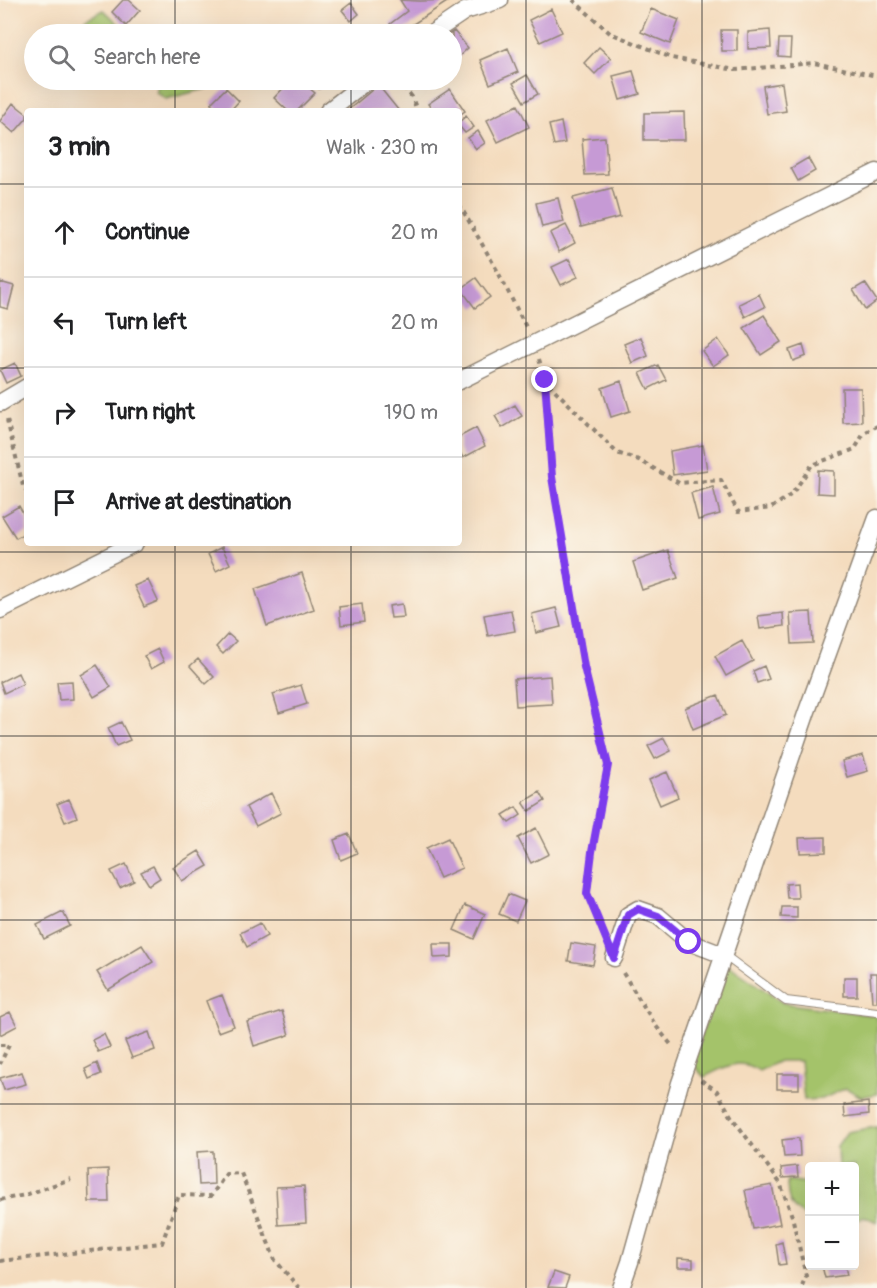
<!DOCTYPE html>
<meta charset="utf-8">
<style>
:root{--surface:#fff;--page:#f6f6f6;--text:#202124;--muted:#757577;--line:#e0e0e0}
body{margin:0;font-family:Pangolin,sans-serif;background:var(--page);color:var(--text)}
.controls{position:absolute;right:18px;bottom:18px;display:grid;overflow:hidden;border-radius:6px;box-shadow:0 6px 24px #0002}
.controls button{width:54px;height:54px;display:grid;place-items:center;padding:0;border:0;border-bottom:2px solid var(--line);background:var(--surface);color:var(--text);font:30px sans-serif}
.stop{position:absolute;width:18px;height:18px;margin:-14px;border:4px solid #7c3aed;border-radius:50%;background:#fff}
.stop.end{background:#7c3aed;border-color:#fff;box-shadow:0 2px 6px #0008}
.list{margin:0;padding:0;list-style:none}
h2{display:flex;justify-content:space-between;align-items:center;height:78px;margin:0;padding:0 24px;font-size:26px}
h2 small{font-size:20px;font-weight:400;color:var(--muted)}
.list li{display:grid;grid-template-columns:39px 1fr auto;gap:18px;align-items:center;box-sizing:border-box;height:90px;padding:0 24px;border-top:2px solid var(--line)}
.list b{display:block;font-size:22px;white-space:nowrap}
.list em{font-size:20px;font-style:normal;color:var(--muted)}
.icon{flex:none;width:33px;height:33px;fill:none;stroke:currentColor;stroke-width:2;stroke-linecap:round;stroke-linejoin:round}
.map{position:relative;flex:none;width:877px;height:1288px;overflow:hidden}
.search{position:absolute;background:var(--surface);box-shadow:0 6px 24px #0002;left:24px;top:24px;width:438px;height:66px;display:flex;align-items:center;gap:15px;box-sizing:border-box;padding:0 21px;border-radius:33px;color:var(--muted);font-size:22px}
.panel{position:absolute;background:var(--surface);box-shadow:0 6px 24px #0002;left:24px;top:108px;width:438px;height:438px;border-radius:6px}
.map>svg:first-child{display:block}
</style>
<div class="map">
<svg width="877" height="1288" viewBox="0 0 877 1288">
<rect width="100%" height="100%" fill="#fbf7ec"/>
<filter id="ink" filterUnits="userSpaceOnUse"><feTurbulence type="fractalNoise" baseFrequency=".0167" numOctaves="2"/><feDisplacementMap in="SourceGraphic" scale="12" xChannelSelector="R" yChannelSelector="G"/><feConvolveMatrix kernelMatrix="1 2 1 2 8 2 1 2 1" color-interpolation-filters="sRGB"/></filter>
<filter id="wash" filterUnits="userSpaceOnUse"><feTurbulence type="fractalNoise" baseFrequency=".008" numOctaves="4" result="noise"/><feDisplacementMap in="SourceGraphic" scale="24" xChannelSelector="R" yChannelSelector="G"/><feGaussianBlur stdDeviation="1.35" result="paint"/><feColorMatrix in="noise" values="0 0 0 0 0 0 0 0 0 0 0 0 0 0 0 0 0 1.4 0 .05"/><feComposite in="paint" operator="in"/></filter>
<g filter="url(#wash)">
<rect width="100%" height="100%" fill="#f4dcbe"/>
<path fill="#a4c36b" stroke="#68774b" stroke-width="1.5" d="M104 10 129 34H78L77 31 86 19Z
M160 80H219L209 88 166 99 156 92Z
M727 964 783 1003 877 1016V1094L861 1097 846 1088 822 1099 804 1100 800 1061H779L759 1071C738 1057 725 1067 704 1077L691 1062Z
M877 1127V1222L864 1216 855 1222 854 1166H838L837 1146 847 1132Z
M787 1180 807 1183 809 1181V1218C790 1209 787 1200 787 1180Z"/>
<g id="blocks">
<path fill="#c69ad5" d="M123 0H129L140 10 126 26 112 12Z
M400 0 420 1 450 0 398 34 390 24 407 11Z
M351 3 359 14 351 21 342 10Z
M551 9 562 32 540 42 529 20Z
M651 9 679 20 670 44 641 32Z
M721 30H737V51H722Z
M770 30 771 48 748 49V32Z
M454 31 468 48 452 63V34H449Z
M779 39H791L790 57 778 56Z
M599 47 611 58 595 74 584 63Z
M508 48 518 72 490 84 480 60Z
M633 71 640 94 620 100 613 76Z
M527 75 538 94 524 102 513 83Z
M291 80H300L315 93 297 111H288L274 98Z
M309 80H328L319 89Z
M782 83 786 111 767 114 763 86Z
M378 85 399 111H347Z
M226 88 239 101 230 111H219L211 103Z
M450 89 465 111 459 115V111H433L428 104Z
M13 103 27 114V118L14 133 0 121Z
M518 105 529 127 498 142 487 120Z
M684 112 685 140H644V113Z
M466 116 474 127 465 133 459 126V122Z
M561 122 565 143 554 145 549 125Z
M478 131 485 143 476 149 468 138Z
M605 137 608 174 585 175 582 139Z
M808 158 815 171 798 181 791 168Z
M612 188 620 217 581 227 573 198Z
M558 198 564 222 542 227 536 203Z
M566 225 575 243 559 252 550 233Z
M569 259 578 277 561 285 552 267Z
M476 278 490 297 475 308 461 289Z
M0 282 14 286 8 309 0 307Z
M865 283 877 301 865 310 853 290Z
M759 294 765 307 745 317 739 304Z
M764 315 781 342 761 355 744 328Z
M641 337 648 356 632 363 624 344Z
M718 339 729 355 713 366 702 351Z
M803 345 806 356 793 361 789 350Z
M15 363 21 376 6 383 0 370Z
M658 365 666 380 648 389 640 373Z
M621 381 630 411 611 417 602 388Z
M842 388H861L862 422 843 423Z
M515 405 522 416 502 428 495 416Z
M476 428 485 446 463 458 459 450V437Z
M703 445 707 470 673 475 670 451Z
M818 470 834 471V494L817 493Z
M713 487 720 514 698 520 691 493Z
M19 506 27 520V532L16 538 2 516Z
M222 547 230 564 216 571 208 554Z
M668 550 678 578 642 590 633 562Z
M302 573 314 609 267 626 255 589Z
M148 580 158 601 144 607 134 586Z
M362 604 364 622 341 625 339 607Z
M402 604 404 617 391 618 389 606Z
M556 608 561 627 536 633 532 614Z
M511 610 515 631 488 636 484 615Z
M811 612 813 643 792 644 790 613Z
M783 613 784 626 760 629 758 616Z
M228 634 236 641 223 654 216 647Z
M742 641 753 661 726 676 715 656Z
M158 649 164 662 151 669 144 656Z
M198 659 214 677 206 684 190 666Z
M97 665 111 687 94 697 81 675Z
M764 666 769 679 757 683 753 671Z
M18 673 23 684 4 693 0 682Z
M550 676 552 704 516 706 514 679Z
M72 681 73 699 59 700 57 682Z
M301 685 307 704 279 713 273 694Z
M718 695 726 715 693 729 685 708Z
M121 722 130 740 116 746 108 728Z
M664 738 671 751 655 759 648 746Z
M863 755 868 771 847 777 842 761Z
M667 772 678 797 660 805 649 780Z
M540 792 545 801 529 811 523 802Z
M271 793 281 813 256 826 246 807Z
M69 799 77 817 65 822 57 804Z
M516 807 521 815 509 823 503 815Z
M536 828 549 854 531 863 518 838Z
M349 834 357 853 341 860 334 840Z
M826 837V852L800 853 799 838Z
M448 838 462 868 440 878 426 848Z
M199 851 208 866 182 881 173 867Z
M126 864 134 881 120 888 111 871Z
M153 866 160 878 149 885 141 872Z
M797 883 798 898H787L786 884Z
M508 894 525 901 516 921 499 914Z
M465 905 485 914 474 939 454 930Z
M782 907H797V918L781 917Z
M63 912 70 926 44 939 37 925Z
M260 923 267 936 247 947 240 933Z
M571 943 596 947 593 965 568 961Z
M433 944H452V957L434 958Z
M142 945 153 962 108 990 97 972Z
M870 973H877V1002H872Z
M844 977H857V996H844Z
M222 995 234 1026 218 1032 206 1001Z
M282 1011 289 1035 254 1046 247 1022Z
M10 1012 17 1026 0 1035V1017Z
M149 1032 155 1050 132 1058 125 1041Z
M104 1034 110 1047 98 1052 92 1040Z
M97 1063 101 1074 89 1079 85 1069Z
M22 1072 26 1084 4 1090 0 1078Z
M777 1074H799V1089H777Z
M868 1102 869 1114 845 1117 844 1105Z
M799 1138 800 1156 784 1157 782 1140Z
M213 1151 214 1184 199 1185 197 1152Z
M797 1166 798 1177 782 1178 781 1168Z
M108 1169 109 1202H89L88 1170Z
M772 1185 780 1224 753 1229 745 1190Z
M304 1186 306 1223 278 1225 276 1187Z
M782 1242 786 1264 779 1265 776 1244Z
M678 1258 693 1259V1267H678Z
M822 1266H845L847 1275 825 1278Z
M554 1272 569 1277 565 1288 548 1287Z"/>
</g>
</g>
<g filter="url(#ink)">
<use href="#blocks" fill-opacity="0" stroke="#908474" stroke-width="1.5"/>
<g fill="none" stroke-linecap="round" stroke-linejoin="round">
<g stroke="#908474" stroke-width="10">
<path id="lane" d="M724 955 786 1001 877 1012"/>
</g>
<g stroke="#908474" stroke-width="19">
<path id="street" d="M431 34 465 11 500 0
M328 111 368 80
M459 381 877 172
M0 403 27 387
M0 610 135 543
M614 958 628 915 638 909 658 916 689 942 723 955
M621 1288 630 1262 680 1083 806 714 877 518"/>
</g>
<path stroke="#908474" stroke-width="4" stroke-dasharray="4.5 4.5" stroke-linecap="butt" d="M573 0 610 33 672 58 735 70 814 63 877 76
M398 80 412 97 417 111
M459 204 497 270 526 327
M539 359 545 380 617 453 639 460 679 483 721 480 738 512 771 508 792 494 812 465 855 449 864 433 877 426
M545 380 552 477 584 667 608 765 592 852 587 893 603 932
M7 420 23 486 27 492
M623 973 656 1026 673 1047
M0 1045H9L0 1064
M701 1080 717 1091 731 1116 780 1183 792 1216 806 1276 801 1288
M0 1200 25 1195 71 1179
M0 1261 162 1243 179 1195 211 1196 226 1174 241 1173 275 1260 299 1288"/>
<use href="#lane" stroke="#fff" stroke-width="8"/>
<use href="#street" stroke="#fff" stroke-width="16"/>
</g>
</g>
<g fill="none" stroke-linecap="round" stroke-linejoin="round" filter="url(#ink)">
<path stroke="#7c3aed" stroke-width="8" d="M545 380 552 477 584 667 608 765 592 852 587 893 614 958 628 915 638 909 658 916 689 942"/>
</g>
<path fill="none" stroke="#2b2b2b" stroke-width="1.5" stroke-opacity="0.55" d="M175 0V34M351 0V34M526 0V1288M702 0V1288M175 80V111M351 80V111M0 184H27M459 184H877M0 368H27M459 368H877M175 543V1288M351 543V1288M0 552H877M0 736H877M0 920H877M0 1104H877"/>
</svg>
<div class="controls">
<button>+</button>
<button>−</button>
</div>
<div class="stop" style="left:689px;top:942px"></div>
<div class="stop end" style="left:545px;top:380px"></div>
<div class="search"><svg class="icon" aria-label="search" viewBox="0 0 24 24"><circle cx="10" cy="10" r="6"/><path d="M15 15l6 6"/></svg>Search here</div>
<section class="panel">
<h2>3 min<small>Walk · 230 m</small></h2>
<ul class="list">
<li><svg class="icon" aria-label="ahead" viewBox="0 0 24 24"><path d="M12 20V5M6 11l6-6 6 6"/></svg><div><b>Continue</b></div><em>20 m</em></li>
<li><svg class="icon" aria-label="left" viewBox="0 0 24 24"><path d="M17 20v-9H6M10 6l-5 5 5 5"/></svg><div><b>Turn left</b></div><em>20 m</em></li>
<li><svg class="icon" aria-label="right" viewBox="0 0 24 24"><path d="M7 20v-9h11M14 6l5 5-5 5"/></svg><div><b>Turn right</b></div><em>190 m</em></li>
<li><svg class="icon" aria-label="arrive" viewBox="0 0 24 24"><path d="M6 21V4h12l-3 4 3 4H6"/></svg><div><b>Arrive at destination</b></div></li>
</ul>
</section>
</div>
